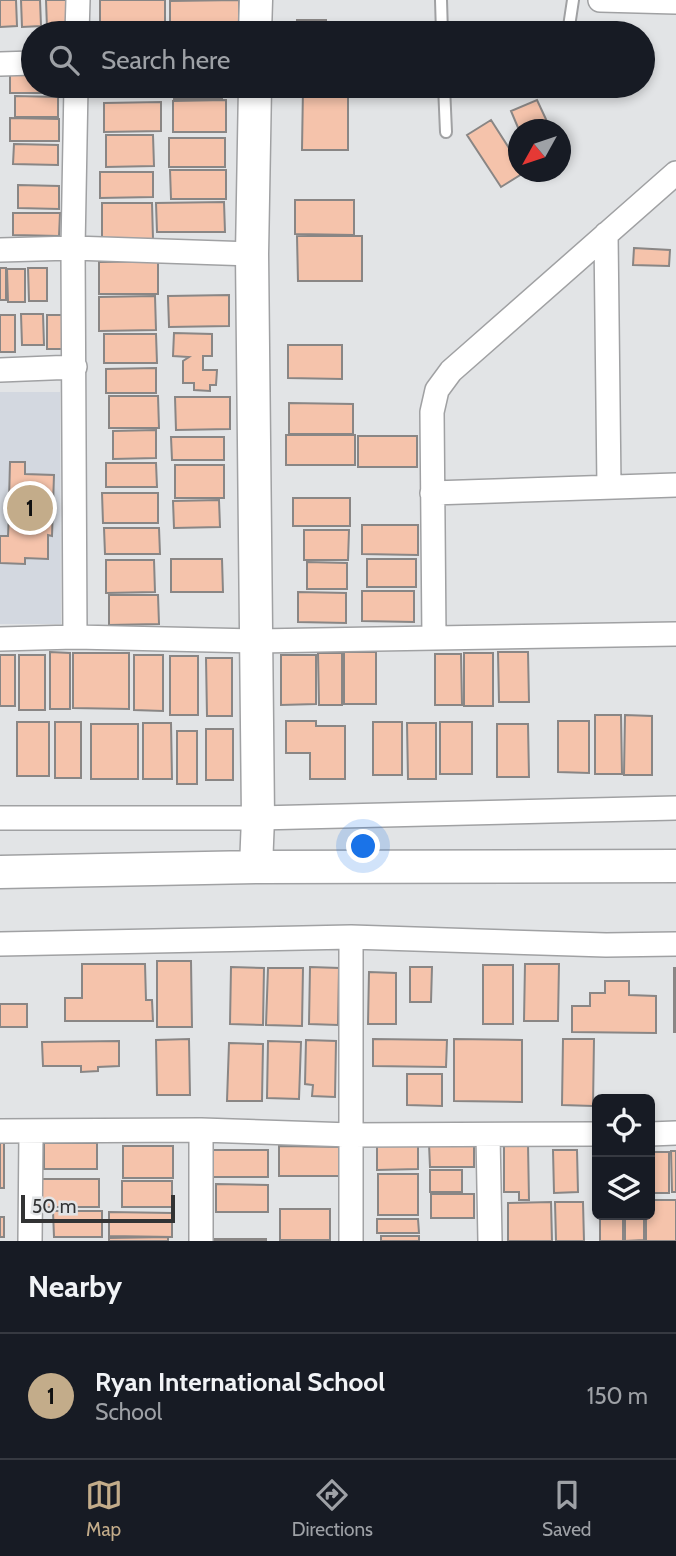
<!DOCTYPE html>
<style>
:root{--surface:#171b24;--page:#20242c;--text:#f1f3f6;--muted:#9ea1a6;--line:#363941;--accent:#c3ac8a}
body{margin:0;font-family:Cabin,sans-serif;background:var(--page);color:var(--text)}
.controls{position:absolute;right:21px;bottom:21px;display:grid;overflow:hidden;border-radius:10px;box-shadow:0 4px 10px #0003}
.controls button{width:63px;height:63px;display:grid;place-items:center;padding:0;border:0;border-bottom:2px solid var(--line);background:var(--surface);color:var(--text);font:35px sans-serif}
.compass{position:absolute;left:508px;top:119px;width:63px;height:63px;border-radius:50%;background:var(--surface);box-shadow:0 4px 10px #0003;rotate:230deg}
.scale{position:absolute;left:21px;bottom:18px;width:154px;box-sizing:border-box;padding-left:7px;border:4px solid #323334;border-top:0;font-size:19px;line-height:24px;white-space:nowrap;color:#323334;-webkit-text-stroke:5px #e2e4e6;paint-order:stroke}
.you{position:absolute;left:364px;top:847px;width:24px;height:24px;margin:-18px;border:5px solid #fff;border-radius:50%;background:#1a73e8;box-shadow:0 0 0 10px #1a73e833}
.badge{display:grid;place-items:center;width:46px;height:46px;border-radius:50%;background:var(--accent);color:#111;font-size:23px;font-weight:700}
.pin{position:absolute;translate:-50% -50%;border:4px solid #fff;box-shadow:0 2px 7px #0006}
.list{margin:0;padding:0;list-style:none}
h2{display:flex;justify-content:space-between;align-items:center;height:91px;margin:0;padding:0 28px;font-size:30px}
h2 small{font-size:23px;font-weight:400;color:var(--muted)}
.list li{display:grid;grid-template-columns:46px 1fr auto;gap:21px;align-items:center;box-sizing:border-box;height:126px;padding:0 28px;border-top:2px solid var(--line)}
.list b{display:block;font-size:26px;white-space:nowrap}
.list p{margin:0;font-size:23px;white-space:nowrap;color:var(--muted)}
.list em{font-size:23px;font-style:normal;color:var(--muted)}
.icon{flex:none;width:38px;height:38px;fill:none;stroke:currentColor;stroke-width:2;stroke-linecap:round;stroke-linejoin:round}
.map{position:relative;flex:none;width:676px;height:1241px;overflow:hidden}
.search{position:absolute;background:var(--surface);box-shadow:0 4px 10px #0003;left:21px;right:21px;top:21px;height:77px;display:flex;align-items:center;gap:18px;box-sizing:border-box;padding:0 24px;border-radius:38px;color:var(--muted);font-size:26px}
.sheet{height:217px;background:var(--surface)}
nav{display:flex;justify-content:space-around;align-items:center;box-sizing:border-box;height:98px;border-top:2px solid var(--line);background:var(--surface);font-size:19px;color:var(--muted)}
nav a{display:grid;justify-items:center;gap:4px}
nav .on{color:var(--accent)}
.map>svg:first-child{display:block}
</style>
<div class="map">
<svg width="676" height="1241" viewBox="0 0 676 1241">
<rect width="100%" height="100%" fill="#e2e4e6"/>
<path fill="#d3d8e0" d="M0 392H60L61 624H0Z"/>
<path fill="#f5c3ab" stroke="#898685" stroke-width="2" d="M0 0H16L17 26 0 27Z
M21 0H40L41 26 22 27Z
M46 0H69L70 27 47 28Z
M100 0H165V30H100Z
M239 0V30H170V1Z
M297 20H326V33H297Z
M10 70H33V86H59V93H10Z
M110 86H166V96H110Z
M174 86H222V99H174Z
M303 88H348V150H302Z
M15 96 58 97V117H15Z
M226 100V132H173V101Z
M537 100 551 130H519L511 111Z
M161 102V131L104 132V103Z
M10 118 59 119V141H10Z
M491 120 518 162V172H525L501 187 467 135Z
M106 135H153L154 166 106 167Z
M169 138H225V167H169Z
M14 144 58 145V165L13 164Z
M170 170H226V199H171Z
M100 172H153V197L100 198Z
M18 185 59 186V209L18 208Z
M295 200H354V235L295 234Z
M224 202 225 232H157L156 203Z
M102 203H152L153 239H102Z
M13 213H60L59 236 13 235Z
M297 236H362V281H298Z
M634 248 670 250 669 266 633 265Z
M158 261V294H99V262Z
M0 268H6V300H0Z
M28 268H47V301H29Z
M7 269H25V302H8Z
M229 295V326L169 327 168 296Z
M155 296 156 330 99 331V297Z
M21 314H43L44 345H22Z
M0 315H15V352H0Z
M47 315H67V349H47Z
M174 333 212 334V356H203V370H217L216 385H210V391L194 390V383H183V361L189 357 173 356Z
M104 334H156L157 363H104Z
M288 345H342V379L288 378Z
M156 368V393H106V369Z
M109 396H158L159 428H109Z
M175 397H230V429L176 430Z
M289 403 353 404V434H289Z
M156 430V458L113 459V431Z
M286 435H355V465H286Z
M358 436H417V467H358Z
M171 437H224V460H172Z
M10 462H25V474L54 475 52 536 48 535V559L25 558V564L0 563V536H8L9 513H24V501H9Z
M106 463H156L157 487H106Z
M175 465H224V498H175Z
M102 493H158V523H103Z
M293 498H350V526H293Z
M219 500 220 527 174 528 173 501Z
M362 525H418V555L362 554Z
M104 528H159L160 554H105Z
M304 530H349L348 560H304Z
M171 559H222L223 592H171Z
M367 559H416V587H367Z
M106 560H154L155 592 106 593Z
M307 562 347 563V589H307Z
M362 591H414V622L362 621Z
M298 592 346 593V623L298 622Z
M109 595H158L159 624 109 625Z
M50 652 70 653V709H50Z
M344 652H376V704H344Z
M498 652H528L529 702H499Z
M73 653H129V709L73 708Z
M318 653H342V705H319Z
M464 653H493V706H464Z
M435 654H461L462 705H435Z
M0 655H15V706H0Z
M19 655H45V710H19Z
M134 655H163V711L134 710Z
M281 655H316V704L281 705Z
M170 656H198V715H170Z
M206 658H232V716H207Z
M595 715H621L622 774H595Z
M625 715 652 716V775H624Z
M286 721H316V726H345V779H310V753H286Z
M558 721H589V773L558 772Z
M17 722H49V776H17Z
M55 722H81V778H55Z
M373 722H402V775H373Z
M440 722H472V774H440Z
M143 723H171L172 779H143Z
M407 723H436V779H408Z
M91 724H138V779H91Z
M497 724H528L529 777H497Z
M206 729H233V780H206Z
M177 731H197V784H177Z
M157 961H191L192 1027H157Z
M82 964H145L146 1000H152L153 1021H65V998H82Z
M525 964H559L558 1021H524Z
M483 965H513V1024H483Z
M231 967 264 968 263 1025 230 1024Z
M310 967 339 968 338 1025 309 1024Z
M410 967H432L431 1002H410Z
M268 968H303L302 1026 266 1025Z
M674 968H676V1032H674Z
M369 972 396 973V1024H368Z
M605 981H629V995L656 996V1033L572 1032V1006H590V993H605Z
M0 1004H27V1027H0Z
M189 1039 190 1095H157L156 1040Z
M373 1039 447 1040 446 1067 373 1066Z
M454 1039 522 1040V1102L454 1101Z
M563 1039H594L593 1106 562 1105Z
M306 1040 336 1041 335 1097 312 1096 313 1085 305 1084Z
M119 1041V1066L98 1067V1071L81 1072V1066H43L42 1042Z
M268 1041 301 1042 299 1099 267 1098Z
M229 1043 263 1044 262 1101H227Z
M407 1074H442V1106L407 1105Z
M0 1143H4V1188H0Z
M44 1143H97V1169H44Z
M377 1144H418V1169L377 1170Z
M429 1144H474V1167H430Z
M528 1144 529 1200H519V1192H504V1145Z
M123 1146H173V1178H123Z
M279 1146 345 1147V1176H279Z
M211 1150H268V1177H211Z
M553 1150H577L578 1192 554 1193Z
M671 1151H676V1192H672Z
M650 1152H669V1193H650Z
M430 1170H462V1192H430Z
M378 1174H418V1215H378Z
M42 1179H99V1207H42Z
M122 1181H172V1207H122Z
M216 1184 268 1185V1212H216Z
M431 1194H474V1218H431Z
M650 1200H676V1241H646V1215H650Z
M551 1202 552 1241H508V1203Z
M555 1202H583L584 1241H556Z
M280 1209H330V1240H280Z
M53 1211H102V1237H54Z
M109 1212 172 1213V1237L109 1236Z
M600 1215H623V1241H600Z
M625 1215H644V1240L625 1241Z
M0 1217H4V1237H0Z
M377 1219H418L419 1233H377Z
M381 1236H419V1241H381Z
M168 1237V1241H109V1238Z
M215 1239H266V1241H215Z"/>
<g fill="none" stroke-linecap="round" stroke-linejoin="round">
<g stroke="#a0a1a3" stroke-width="14">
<path id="lane" d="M441 0 442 33
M568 33 573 0
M444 86 446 132"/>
</g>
<g stroke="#a0a1a3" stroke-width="26">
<path id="street" d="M600 0 676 2
M77 33 78 0
M0 64 33 63
M606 234 609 487
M0 250 73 248 252 254
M0 370 75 367
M432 493 676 485
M75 637 73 248 76 86
M434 638 432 412 437 390 451 371 676 173
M0 639 75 637 257 641 676 634
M0 818H258L676 808
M351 937V1241
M0 944 351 937 606 945 676 944
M0 1131 201 1130 351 1135 597 1134
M650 1134 676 1133
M488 1135 490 1241
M30 1241 31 1132
M201 1241V1130"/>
</g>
<g stroke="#a0a1a3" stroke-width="35">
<path id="secondary" d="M255 33 256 0
M255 86 252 254 258 818 256 867
M0 872 256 867 676 866"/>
</g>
<use href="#lane" stroke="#fff" stroke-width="10"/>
<use href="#street" stroke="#fff" stroke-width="23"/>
<use href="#secondary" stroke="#fff" stroke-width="32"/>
</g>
</svg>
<div class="controls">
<button><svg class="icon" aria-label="locate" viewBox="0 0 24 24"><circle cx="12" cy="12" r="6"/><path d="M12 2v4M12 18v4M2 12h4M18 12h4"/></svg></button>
<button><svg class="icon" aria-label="layers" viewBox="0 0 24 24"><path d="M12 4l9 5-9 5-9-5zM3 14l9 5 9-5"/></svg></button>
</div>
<svg class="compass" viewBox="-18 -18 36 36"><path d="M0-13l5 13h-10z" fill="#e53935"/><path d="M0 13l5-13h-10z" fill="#9ea1a6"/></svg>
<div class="scale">50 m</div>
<div class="you"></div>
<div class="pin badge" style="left:30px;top:508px">1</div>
<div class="search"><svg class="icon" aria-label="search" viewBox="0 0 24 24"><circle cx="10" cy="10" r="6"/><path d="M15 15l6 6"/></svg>Search here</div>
</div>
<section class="sheet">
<h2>Nearby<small></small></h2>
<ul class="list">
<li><span class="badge">1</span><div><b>Ryan International School</b><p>School</p></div><em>150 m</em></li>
</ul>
</section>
<nav>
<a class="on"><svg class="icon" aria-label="map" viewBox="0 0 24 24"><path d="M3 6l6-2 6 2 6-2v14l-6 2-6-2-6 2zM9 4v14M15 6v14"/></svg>Map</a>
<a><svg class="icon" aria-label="directions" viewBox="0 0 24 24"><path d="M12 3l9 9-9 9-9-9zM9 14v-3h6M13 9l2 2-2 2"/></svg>Directions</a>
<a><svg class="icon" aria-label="saved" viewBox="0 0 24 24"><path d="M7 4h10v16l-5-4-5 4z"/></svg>Saved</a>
</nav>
